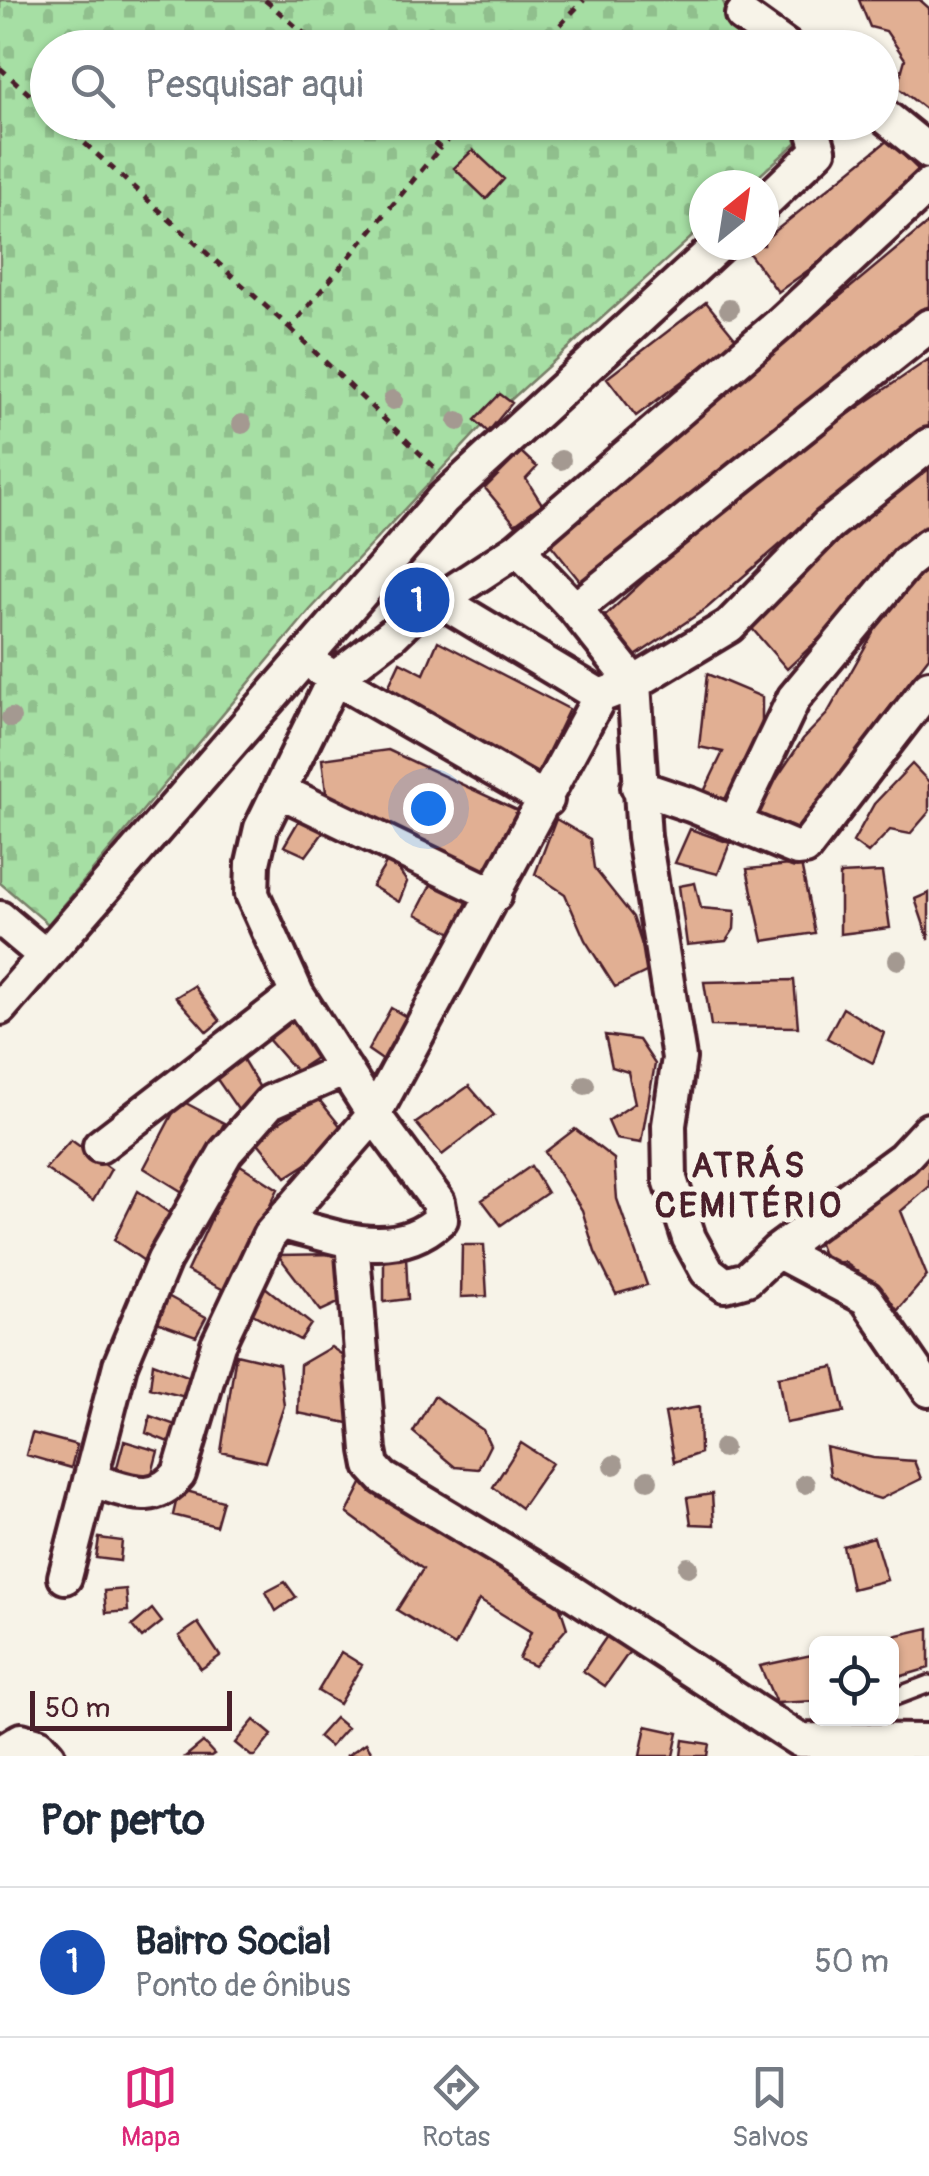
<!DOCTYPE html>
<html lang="pt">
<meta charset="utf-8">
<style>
:root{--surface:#fff;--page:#f2f2f3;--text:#1f2937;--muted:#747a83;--line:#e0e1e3;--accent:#db2777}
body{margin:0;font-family:Pangolin,sans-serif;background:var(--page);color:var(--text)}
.controls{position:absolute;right:30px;bottom:30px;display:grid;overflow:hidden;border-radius:15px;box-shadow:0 2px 8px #0004}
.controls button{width:90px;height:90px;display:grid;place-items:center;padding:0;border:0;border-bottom:2px solid var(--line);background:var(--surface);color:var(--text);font:50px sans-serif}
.compass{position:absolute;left:689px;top:170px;width:90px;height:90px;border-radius:50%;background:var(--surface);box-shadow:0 2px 8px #0004;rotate:30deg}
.scale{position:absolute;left:30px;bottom:25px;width:202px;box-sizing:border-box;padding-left:10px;border:5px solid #4a1f2b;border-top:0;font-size:28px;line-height:35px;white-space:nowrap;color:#4a1f2b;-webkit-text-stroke:8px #f7f3e8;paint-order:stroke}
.you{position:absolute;left:428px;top:808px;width:35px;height:35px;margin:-25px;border:8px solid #fff;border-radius:50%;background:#1a73e8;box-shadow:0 0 0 15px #1a73e833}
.badge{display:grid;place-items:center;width:65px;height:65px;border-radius:50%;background:var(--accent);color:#fff;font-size:32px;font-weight:700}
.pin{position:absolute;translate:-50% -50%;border:5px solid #fff;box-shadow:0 2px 10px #0006}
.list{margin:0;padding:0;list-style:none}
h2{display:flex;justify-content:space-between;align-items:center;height:130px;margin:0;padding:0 40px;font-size:42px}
h2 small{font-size:32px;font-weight:400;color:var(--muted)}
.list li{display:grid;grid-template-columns:65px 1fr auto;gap:30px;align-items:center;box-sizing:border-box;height:150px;padding:0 40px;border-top:2px solid var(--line)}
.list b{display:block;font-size:38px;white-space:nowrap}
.list p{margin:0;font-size:32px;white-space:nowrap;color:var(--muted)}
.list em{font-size:32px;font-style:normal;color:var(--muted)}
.icon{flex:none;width:55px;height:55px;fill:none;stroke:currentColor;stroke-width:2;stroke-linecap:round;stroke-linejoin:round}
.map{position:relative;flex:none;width:929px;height:1756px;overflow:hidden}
.search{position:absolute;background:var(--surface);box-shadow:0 2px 8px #0004;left:30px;right:30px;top:30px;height:110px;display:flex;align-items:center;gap:25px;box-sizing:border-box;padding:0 35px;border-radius:55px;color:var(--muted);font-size:38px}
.sheet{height:280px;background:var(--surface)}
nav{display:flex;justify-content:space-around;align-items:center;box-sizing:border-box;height:140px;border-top:2px solid var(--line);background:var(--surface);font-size:28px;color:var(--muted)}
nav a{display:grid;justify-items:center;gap:5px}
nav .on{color:var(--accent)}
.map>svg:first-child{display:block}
</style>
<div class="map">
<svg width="929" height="1756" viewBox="0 0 929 1756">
<defs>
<pattern id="cemetery-stones" width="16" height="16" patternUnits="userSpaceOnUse" patternTransform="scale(2.5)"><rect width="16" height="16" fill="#a6dfa4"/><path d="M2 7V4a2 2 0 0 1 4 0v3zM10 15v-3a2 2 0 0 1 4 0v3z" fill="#90bf8d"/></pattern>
</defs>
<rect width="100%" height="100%" fill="#f7f3e8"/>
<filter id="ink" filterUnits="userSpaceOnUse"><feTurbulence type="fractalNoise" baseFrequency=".01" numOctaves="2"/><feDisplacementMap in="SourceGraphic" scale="20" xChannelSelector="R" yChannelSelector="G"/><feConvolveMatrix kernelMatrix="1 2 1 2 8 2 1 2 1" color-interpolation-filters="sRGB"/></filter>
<g filter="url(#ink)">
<path fill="url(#cemetery-stones)" stroke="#787f68" stroke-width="2.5" d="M0 0H722L747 47 48 48V122H786L797 142 749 185H704V226L485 423 310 610 48 924 0 883Z"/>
<path fill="#e1af93" stroke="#4a1f2b" stroke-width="2.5" d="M859 0H920L929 8V112L897 87 905 59 886 31 870 27Z
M888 140 922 173 863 231 778 292 748 252 757 245H764V240Z
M473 150 504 179 486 199 454 168Z
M929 222V306L583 585 547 540Z
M706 302 737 340 636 416 607 378Z
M929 359V432L813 516 707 608 634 657 603 618 677 549 837 422Z
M500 394 512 403 488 432 475 420Z
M521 452 537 467 526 479 542 504 515 524 485 488Z
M929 463V536L787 669 749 625 868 513Z
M929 560V657L877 724 826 807 791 845 755 824 758 806 803 739 827 714 886 610Z
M438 641 569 709 538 773 386 692 400 662 424 674Z
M707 674 762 697V764L731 812 701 798 723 752 699 747Z
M388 750 517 810 492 879 327 801 322 759Z
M912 764 929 782V812L910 834 890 830 868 853 853 842 874 804Z
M302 815 328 826 306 856 284 846Z
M556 819 590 839 594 868 633 917 650 970 615 987 585 940 565 894 535 874Z
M690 829 730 843 718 874 675 863Z
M390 857 407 882 399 902 372 886Z
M801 864 815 933 763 941 747 869Z
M882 872 890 928 840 934V874Z
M434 879 468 900 454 934 416 914Z
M695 883 701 908 735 911 734 929 726 941 687 945 679 886Z
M929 893V940L915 899Z
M794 980 798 1027 711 1026 704 982Z
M194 986 220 1021 207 1032 176 997Z
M391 1008 415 1022 391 1066 368 1050Z
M843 1008 884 1033 873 1063 827 1038Z
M291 1014 319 1056 296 1071 261 1031Z
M605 1035 639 1040 655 1064 641 1143 616 1139 608 1121 635 1103 628 1072 612 1067Z
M238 1051 263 1093 239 1111 210 1069Z
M469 1086 494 1115 442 1155 416 1123Z
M317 1097 349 1137 286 1177 255 1139Z
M180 1100 224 1123 189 1196 144 1168Z
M575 1129 614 1159 617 1199 647 1285 616 1294 595 1252 582 1210 545 1152Z
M71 1140 111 1169 93 1201 45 1169Z
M929 1150V1187L901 1211 927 1276 891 1318 868 1279 844 1262 826 1263 814 1231Z
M237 1163 278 1189 228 1292 187 1271Z
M531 1166 547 1193 501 1225 482 1200Z
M138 1191 175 1217 150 1265 114 1240Z
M462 1245H484L487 1296 461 1297Z
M341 1254 349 1298 321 1311 278 1255Z
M384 1255 406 1256 408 1299 384 1302Z
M265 1287 311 1324 300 1340 251 1313Z
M164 1294 206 1317 196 1336 154 1321Z
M331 1347 344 1356 359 1376 348 1423 298 1413 300 1365Z
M236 1354 279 1364 284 1406 265 1462 221 1452Z
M153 1363 193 1378V1399L150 1388Z
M834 1367 844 1412 786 1423 778 1377Z
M434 1396 483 1430 490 1445 478 1469 455 1467 413 1432Z
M699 1407 700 1453 674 1462 665 1413Z
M150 1416 184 1428 183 1448 146 1433Z
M32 1433 77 1445 71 1468 26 1455Z
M124 1441 158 1451 150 1481 116 1471Z
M521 1443 552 1463 521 1508 493 1487Z
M826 1447 873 1458 914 1461 921 1479 880 1499 864 1494 830 1475Z
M367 1474 556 1595 567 1628 534 1666 519 1659 531 1632 479 1600 455 1646 397 1610 423 1569 347 1513Z
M179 1489 223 1501 216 1526 173 1515Z
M712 1494 714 1525 691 1524 687 1498Z
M874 1537 887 1580 852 1589 843 1546Z
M99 1538 122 1541 120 1561 96 1558Z
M285 1582 296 1597 276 1611 266 1592Z
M126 1589 128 1611 106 1613 104 1591Z
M152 1609 162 1622 142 1638 132 1626Z
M198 1623 220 1656 201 1669 179 1636Z
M929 1628V1668L892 1679V1644H858Z
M609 1633 630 1651 605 1686 583 1671Z
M341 1652 362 1665 339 1704 318 1691Z
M816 1654V1701L776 1703 760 1666Z
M335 1718 347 1728 330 1747 318 1737Z
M254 1720 272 1735 255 1756H251L235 1743Z
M646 1726 678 1733 673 1756H640Z
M683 1740 709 1744 707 1756H681Z
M203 1742 214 1754 211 1756H186Z
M366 1743 373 1754 346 1756Z"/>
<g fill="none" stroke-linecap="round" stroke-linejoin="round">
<g stroke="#4a1f2b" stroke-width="22">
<path id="service" d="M892 1698 929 1684"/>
</g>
<g stroke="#4a1f2b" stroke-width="40">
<path id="minor" d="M742 15 788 48
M882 114 929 152
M764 203 819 150 811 122
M929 445 828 525 729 626 634 683 644 837 679 1058 669 1125 670 1179 689 1238 707 1271 725 1285 747 1279 777 1251 903 1158 929 1130
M380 572C399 587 414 604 440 600L518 549 781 323 929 185
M440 600 600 696
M575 609 929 326
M321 670 547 800
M638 787 691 805 797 849 805 848 929 687
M280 791 495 895
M735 822 794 698 907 562 929 545
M0 918 44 955
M0 1008 443 499 719 245
M100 1146 297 994
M283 1223C338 1237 394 1262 441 1219L438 1202 374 1115 600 696 634 683 575 609 518 549
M352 1241 369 1450 372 1466 383 1478 556 1582 799 1740 929 1741
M777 1251 866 1298 929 1390
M90 1480C127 1489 152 1507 179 1474L218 1344 269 1236 374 1115 297 994 252 894 253 863 261 828 334 679 393 634 426 602
M65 1577 120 1365 164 1260 226 1152 270 1102 345 1069
M0 1753 21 1740 38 1745 48 1756"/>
</g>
<path stroke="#4a1f2b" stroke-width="5" stroke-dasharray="8 8" stroke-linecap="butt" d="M265 0 321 48
M538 48 584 0
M0 68 48 111
M61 122 290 328 440 148
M410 122 440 148 465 122
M290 328 435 468"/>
<use href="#service" stroke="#f7f3e8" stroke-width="15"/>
<use href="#minor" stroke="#f7f3e8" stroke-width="32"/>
</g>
<g fill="#a49991">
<circle cx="729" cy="309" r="10"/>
<circle cx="393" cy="400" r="10"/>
<circle cx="458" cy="421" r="10"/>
<circle cx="242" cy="424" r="10"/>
<circle cx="561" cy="460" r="10"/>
<circle cx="11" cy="718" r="10"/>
<circle cx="898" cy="960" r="10"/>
<circle cx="585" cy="1085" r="10"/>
<circle cx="723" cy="1448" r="10"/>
<circle cx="614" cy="1465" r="10"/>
<circle cx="648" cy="1480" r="10"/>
<circle cx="805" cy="1484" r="10"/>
<circle cx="688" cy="1567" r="10"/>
</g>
</g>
<g text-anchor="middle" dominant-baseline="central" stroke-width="10" stroke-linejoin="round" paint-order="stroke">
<g font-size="35" font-weight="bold" letter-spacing="2.5" fill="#4a1f2b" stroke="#f7f3e8">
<text x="749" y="1166">ATRÁS<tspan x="749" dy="40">CEMITÉRIO</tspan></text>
</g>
</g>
</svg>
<div class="controls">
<button><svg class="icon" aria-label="locate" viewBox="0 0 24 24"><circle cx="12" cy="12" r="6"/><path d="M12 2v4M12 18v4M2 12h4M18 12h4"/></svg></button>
</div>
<svg class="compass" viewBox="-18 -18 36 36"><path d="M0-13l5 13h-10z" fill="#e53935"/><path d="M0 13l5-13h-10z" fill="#747a83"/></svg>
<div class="scale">50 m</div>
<div class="you"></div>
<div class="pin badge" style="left:417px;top:600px;background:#1a4fb4">1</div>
<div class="search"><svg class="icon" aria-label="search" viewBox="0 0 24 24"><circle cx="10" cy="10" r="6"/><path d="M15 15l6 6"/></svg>Pesquisar aqui</div>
</div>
<section class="sheet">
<h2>Por perto<small></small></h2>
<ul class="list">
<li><span class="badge" style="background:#1a4fb4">1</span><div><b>Bairro Social</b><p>Ponto de ônibus</p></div><em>50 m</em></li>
</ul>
</section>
<nav>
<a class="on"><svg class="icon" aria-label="map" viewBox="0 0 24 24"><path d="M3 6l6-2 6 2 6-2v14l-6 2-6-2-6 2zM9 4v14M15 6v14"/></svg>Mapa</a>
<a><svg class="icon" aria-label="directions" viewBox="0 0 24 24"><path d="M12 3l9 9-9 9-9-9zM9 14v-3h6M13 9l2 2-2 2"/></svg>Rotas</a>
<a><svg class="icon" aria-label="saved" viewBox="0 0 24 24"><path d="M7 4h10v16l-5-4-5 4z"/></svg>Salvos</a>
</nav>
